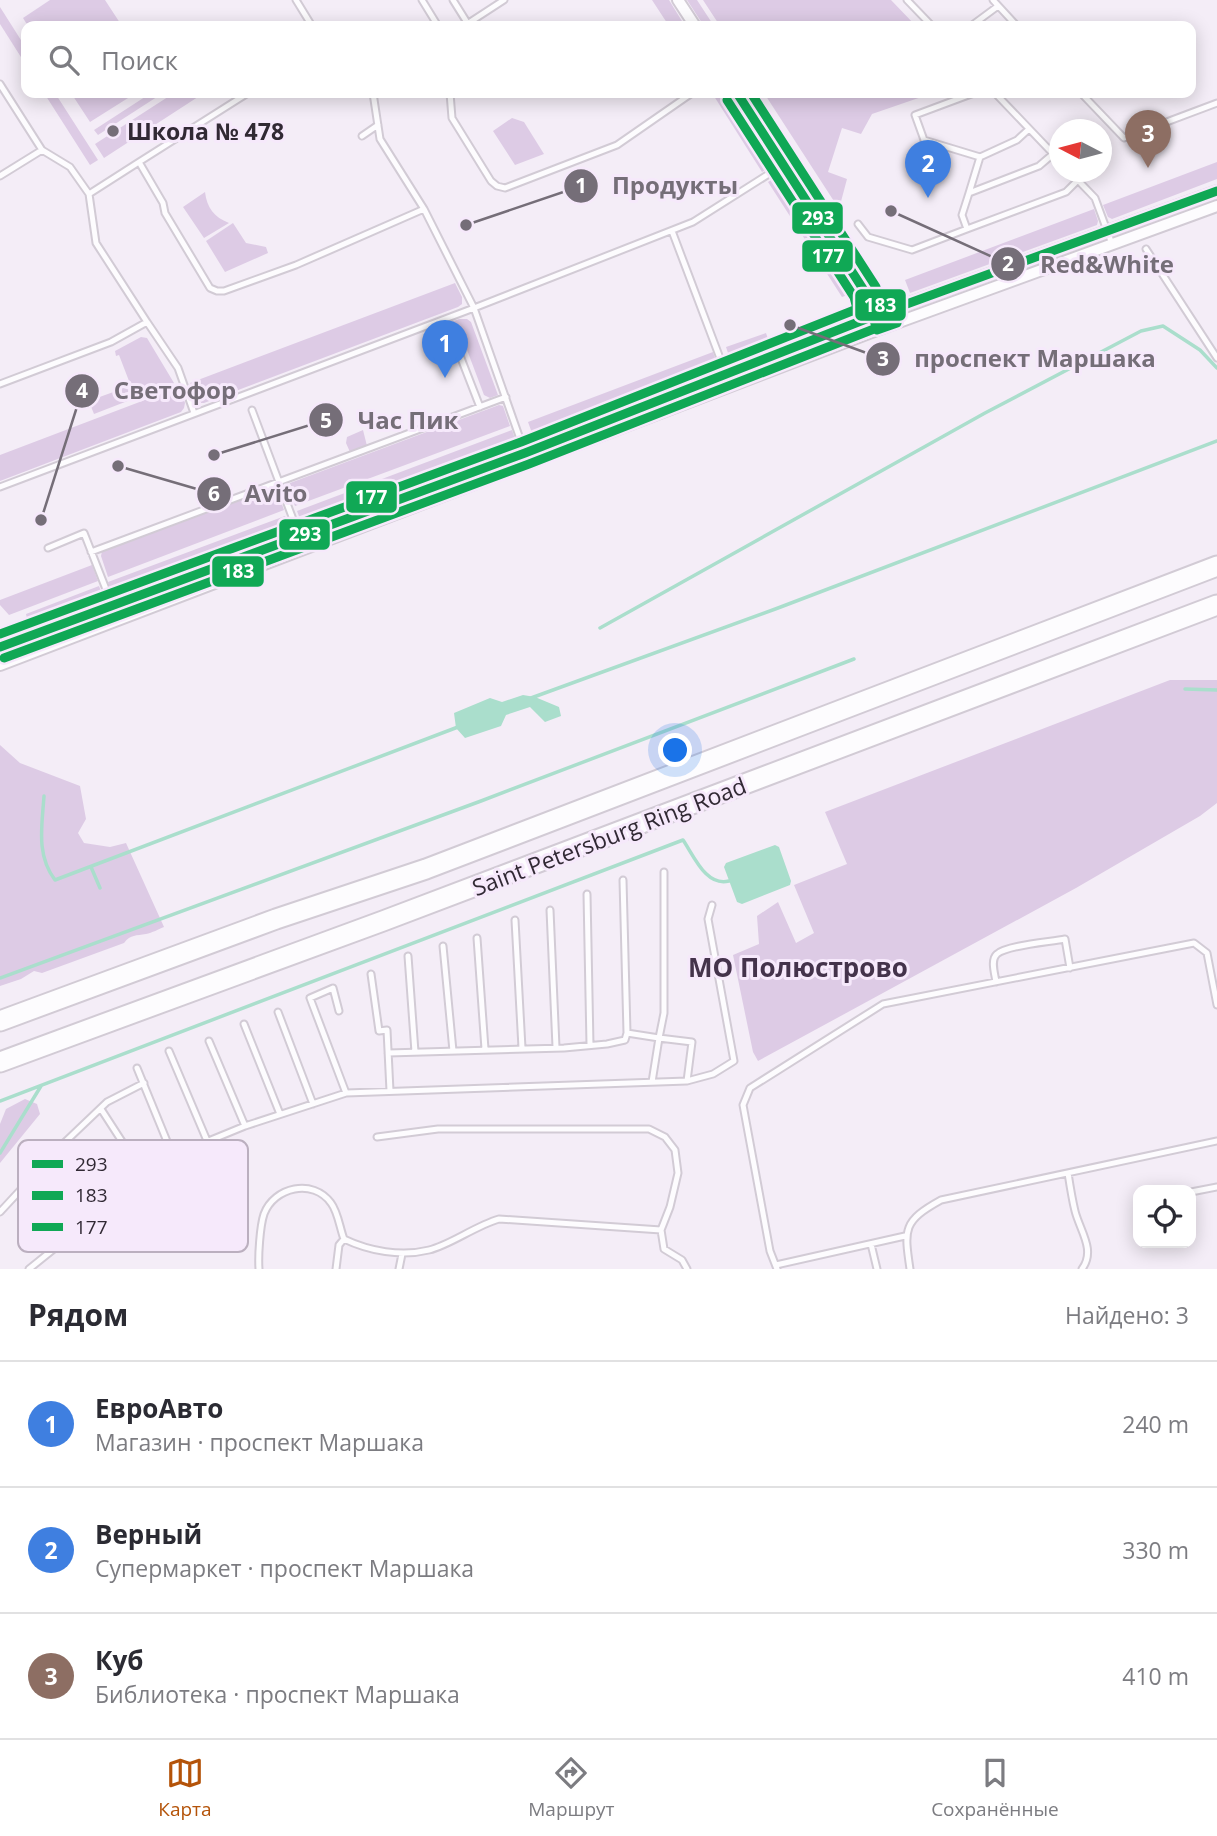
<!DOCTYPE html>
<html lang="ru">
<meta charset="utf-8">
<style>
:root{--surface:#fff;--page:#f2f2f3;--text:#2b2b33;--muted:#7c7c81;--line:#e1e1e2;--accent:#b45309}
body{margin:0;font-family:"Open Sans",sans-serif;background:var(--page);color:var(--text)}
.controls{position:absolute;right:21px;bottom:21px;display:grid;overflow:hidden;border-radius:14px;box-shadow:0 4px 18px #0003}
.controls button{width:63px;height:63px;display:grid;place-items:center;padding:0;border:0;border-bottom:2px solid var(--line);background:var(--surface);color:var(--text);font:35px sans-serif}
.compass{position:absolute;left:1049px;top:119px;width:63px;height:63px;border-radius:50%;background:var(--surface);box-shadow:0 4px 18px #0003;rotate:276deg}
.you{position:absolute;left:676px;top:751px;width:24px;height:24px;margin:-18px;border:5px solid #fff;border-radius:50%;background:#1a73e8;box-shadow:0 0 0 10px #1a73e833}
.badge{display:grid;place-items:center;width:46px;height:46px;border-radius:50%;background:var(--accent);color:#fff;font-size:23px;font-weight:700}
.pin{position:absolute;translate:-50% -58px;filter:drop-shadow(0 2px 4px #0008)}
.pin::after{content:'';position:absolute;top:37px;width:24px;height:21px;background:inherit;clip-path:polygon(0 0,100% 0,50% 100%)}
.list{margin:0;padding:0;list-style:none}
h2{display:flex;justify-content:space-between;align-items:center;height:91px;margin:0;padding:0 28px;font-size:30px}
h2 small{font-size:23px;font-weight:400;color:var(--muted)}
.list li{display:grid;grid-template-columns:46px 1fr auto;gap:21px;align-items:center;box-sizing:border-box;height:126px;padding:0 28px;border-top:2px solid var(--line)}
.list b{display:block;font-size:26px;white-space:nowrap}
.list p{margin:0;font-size:23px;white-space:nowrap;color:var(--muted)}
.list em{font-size:23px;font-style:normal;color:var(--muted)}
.icon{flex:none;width:38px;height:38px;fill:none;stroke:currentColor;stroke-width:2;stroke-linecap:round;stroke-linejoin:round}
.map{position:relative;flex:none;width:1217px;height:1269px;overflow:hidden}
.search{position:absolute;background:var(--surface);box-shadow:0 4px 18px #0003;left:21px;right:21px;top:21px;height:77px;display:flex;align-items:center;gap:18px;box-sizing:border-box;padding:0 24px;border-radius:14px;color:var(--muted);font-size:26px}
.sheet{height:469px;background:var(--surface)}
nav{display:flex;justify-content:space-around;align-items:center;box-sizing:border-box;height:98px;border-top:2px solid var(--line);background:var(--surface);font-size:19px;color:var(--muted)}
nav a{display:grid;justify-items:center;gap:4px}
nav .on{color:var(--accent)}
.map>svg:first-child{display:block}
</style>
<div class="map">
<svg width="1217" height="1269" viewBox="0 0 1217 1269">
<rect width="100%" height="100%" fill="#f4edf7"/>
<path fill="#ddcbe5" d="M50 0H105L122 26H28L23 18Z
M652 0H669L685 26H669Z
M687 0H697L714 26H704Z
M703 0H891L916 26H720Z
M0 7 26 48V65L0 24Z
M44 93H55L98 160 90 165Z
M71 93H136L90 122Z
M151 93H163L98 135 94 130Z
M174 93H204L104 158 95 144Z
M712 93H728L772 161 770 167 762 172Z
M746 93H756L802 165 800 166 776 139Z
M764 93H933L872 114 861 134 842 128 828 172 847 179 839 209Z
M512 118 524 122 544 154 515 165 493 131Z
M1217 162V179L1112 219 1108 217 1103 205Z
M776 177H782L851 285 853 293 842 297 768 182Z
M205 192C207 208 214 217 229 223L204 238 183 207Z
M1094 209 1098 221 1097 225 910 293 905 280Z
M833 213 878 283 870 286 844 244 831 214Z
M233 223 246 243 266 247 268 253 225 272 206 241Z
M455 283 462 297V304L458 307 204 403H199L190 383Z
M459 319H467L471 322 498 395 490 398 484 395 458 326 440 333 438 327Z
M766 333 768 339 734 362 730 359 726 347Z
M141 337 147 338 174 383 94 414 88 399 92 397 94 399 119 390 123 383 129 381 119 355 116 356 115 351Z
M713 352 717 364 713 370 539 435 532 433 528 422Z
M179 387 185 403 184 408 181 412 0 481V455Z
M499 405 503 406 510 426 295 506 288 489 290 483Z
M363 430 367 446 350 452 346 443 347 437Z
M512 430 516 442 513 448 303 527 297 511Z
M270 488 277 490 284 510 108 577 101 556 102 551Z
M285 516 292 533 113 596 108 582Z
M92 565 98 581 9 615 0 605V600Z
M99 586 104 599 29 628 26 614Z
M1170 680H1217V803L1200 816 1076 888 758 1061 753 1052 733 955 759 944 757 916 778 902 796 943 814 933 794 885 847 864 825 812Z
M0 745 20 763 80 786 86 819 78 833 84 843 110 847 126 843 164 927C159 929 152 933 146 934 136 936 131 934 124 943L42 973 34 971 21 979 0 986Z
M25 1099 37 1104 40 1114 0 1163V1124L6 1109Z"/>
<path fill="#aadecc" d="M523 695 535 697 559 707 561 716 545 722 530 707 506 715 501 726 465 738 456 728 454 713 490 698 502 702Z
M775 845 779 847 791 881 790 885 742 904 737 902 724 867 726 863Z"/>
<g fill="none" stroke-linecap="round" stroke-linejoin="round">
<path stroke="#aadecc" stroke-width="3.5" d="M600 628 985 413 1141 331 1163 326 1200 350 1217 368
M1185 689 1217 690
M531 698 778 608 1217 441
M44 796C42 826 36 855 55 880L458 727
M91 867 100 888
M0 978 481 801 854 659
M0 1101 683 840C694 856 706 887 729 881
M0 1153 41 1086"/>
<g stroke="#d2cbd5" stroke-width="9">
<path id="lane" d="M296 0 312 26
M422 0 438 26
M453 0 468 24
M907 0 932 26
M993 0 1017 26
M464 26 504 0
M971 26 998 6
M0 84 42 150 70 167 89 194 96 243 147 322
M373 93 380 139 424 209
M450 93 452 118 491 181 497 186 505 188 617 145 692 93
M974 93 915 115 924 140 980 157 1017 140 1029 129
M995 93 1060 161
M1081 93 1124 138 1217 103
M362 136 378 125
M980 157 969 193 1039 166 1053 154
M139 162 248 93
M1070 172 1095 198 1112 244
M0 176 42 150
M89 194 139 162 163 203 165 213 210 288 217 291H224L296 265 424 209 474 308 525 453
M858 224 868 237 912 250 967 229 962 215 969 193
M967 229 1066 192 1078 180
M672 231 726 374
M1146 249 1217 358
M452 335 480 407
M0 384 111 342 147 322 178 368 194 413
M252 410 300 538
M0 487 474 308 693 222 783 165
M48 548 84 533 113 607
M91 552 506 397
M623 880 627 1033
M587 894 590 1045
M550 910 556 1047
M515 920 522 1048
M477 938 485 1049
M443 946 453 1051
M408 956 415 1052
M371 974 379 1031 387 1030 390 1091
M996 982C995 974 990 960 997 954 1007 945 1050 942 1065 939L1070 968
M339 1011 333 988 310 998 346 1093
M278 1012 313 1104
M244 1024 280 1114
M209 1041 245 1126
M169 1051 208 1143
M388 1053 564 1048 607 1044 625 1040 627 1033 659 1038 664 1013V872
M137 1068 173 1156
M652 1082 659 1038 692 1042 687 1081
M377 1137 438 1129H649L665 1137 675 1150 678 1173 670 1207 661 1230 664 1249 682 1260 687 1269
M98 1164 123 1143 101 1109
M1068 1173C1070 1186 1072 1199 1075 1211 1080 1231 1096 1250 1082 1269
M1191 1192 1217 1187
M0 1212 64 1143 107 1102 144 1083
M871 1244 877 1269
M776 1265 905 1236
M29 1269 167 1158 245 1126 346 1093 687 1081 713 1074 734 1061 708 919 712 905
M259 1269C258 1256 260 1226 264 1214 274 1187 313 1178 331 1203 338 1212 340 1229 344 1239 369 1251 401 1257 429 1250 450 1245 475 1226 499 1219L661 1230
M336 1269 339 1245 344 1239
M399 1269 402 1254
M777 1269 770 1251 743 1105 750 1088 883 1004 1194 943 1207 953 1217 1005
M910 1269C904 1229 903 1221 941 1200L1217 1141"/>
</g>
<g stroke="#d2cbd5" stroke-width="14">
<path id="street" d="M678 0 695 26
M737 93 865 292 873 322
M0 647 525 453 871 317 1217 191
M0 665 877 330 1217 206"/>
</g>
<g stroke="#d2cbd5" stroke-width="23">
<path id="highway" d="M0 1021 276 919 426 869 1217 566
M0 1062 383 921 1217 605"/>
</g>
<use href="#lane" stroke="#fdfcfe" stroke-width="5"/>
<use href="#street" stroke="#fdfcfe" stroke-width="10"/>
<use href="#highway" stroke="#fdfcfe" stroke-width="19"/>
<g stroke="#f6e9fb" stroke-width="14">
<path id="bus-1" d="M737 93 865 292 877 330 897 323
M0 647 525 453 871 317 1217 191"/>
</g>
<g stroke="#f6e9fb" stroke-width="14">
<path id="bus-2" d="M4 658 529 464 879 327 883 316 876 287 751 93"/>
</g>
<g stroke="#f6e9fb" stroke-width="14">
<path id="bus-3" d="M0 634 521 442 857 309 854 297 727 100"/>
</g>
<use href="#bus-1" stroke="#10a855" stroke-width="9"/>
<use href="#bus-2" stroke="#10a855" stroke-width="9"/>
<use href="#bus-3" stroke="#10a855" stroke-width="9"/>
</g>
<circle fill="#756e78" stroke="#f6e9fb" stroke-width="2.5" cx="113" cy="131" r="7"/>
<g text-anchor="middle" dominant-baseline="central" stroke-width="6" stroke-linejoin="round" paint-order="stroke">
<g font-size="23" font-weight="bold" fill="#312934" stroke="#f6e9fb" text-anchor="start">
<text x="127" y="131">Школа № 478</text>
</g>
<g font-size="23" fill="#312934" stroke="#f6e9fb">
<text transform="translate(609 836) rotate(-21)">Saint Petersburg Ring Road</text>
</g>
<g font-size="26" font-weight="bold" fill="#44334b" stroke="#f6e9fb">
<text x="798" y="967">МО Полюстрово</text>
</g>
</g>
<rect x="18" y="1140" width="230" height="112" rx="10" fill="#f6e9fb" stroke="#bbafbf" stroke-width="2"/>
<rect x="32" y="1160" width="31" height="8" fill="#10a855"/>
<rect x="32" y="1191" width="31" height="9" fill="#10a855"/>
<rect x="32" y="1223" width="31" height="8" fill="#10a855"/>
<g font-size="19" fill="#312934">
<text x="75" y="1171">293</text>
<text x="75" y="1202">183</text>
<text x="75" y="1234">177</text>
</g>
<path fill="none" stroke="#756e78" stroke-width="2.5" d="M466 225L581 186M891 211L1008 264M790 325L883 359M41 520L82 391M214 455L326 420M118 466L214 494"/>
<g fill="#756e78" stroke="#f6e9fb" stroke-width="2.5">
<circle cx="466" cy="225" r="7"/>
<circle cx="891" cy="211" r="7"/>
<circle cx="790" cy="325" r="7"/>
<circle cx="41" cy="520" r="7"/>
<circle cx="214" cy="455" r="7"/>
<circle cx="118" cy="466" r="7"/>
<circle cx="581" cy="186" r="18"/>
<circle cx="1008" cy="264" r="18"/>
<circle cx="883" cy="359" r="18"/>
<circle cx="82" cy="391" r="18"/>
<circle cx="326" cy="420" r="18"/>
<circle cx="214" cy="494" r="18"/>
</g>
<g font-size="21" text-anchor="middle" font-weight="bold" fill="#fff">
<text x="581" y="193">1</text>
<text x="1008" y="271">2</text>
<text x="883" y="366">3</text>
<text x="82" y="398">4</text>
<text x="326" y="428">5</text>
<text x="214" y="501">6</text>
</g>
<g font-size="24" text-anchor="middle" font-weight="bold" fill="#756e78" stroke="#f6e9fb" stroke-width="6" stroke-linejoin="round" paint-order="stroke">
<text x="675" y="194">Продукты</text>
<text x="1107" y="273">Red&amp;White</text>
<text x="1035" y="367">проспект Маршака</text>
<text x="175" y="399">Светофор</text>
<text x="408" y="429">Час Пик</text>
<text x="276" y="502">Avito</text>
</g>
<g stroke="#f6e9fb" stroke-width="2.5">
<rect x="791" y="201" width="53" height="34" rx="7" fill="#10a855"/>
<rect x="801" y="239" width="53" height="34" rx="7" fill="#10a855"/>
<rect x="854" y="288" width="53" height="34" rx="7" fill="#10a855"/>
<rect x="345" y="480" width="53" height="34" rx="7" fill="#10a855"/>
<rect x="278" y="518" width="53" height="33" rx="7" fill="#10a855"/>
<rect x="211" y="555" width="54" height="33" rx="7" fill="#10a855"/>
</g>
<g font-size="19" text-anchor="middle" font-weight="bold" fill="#fff">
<text x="818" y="225">293</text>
<text x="828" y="263">177</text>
<text x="880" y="312">183</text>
<text x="371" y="504">177</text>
<text x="305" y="541">293</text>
<text x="238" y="578">183</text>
</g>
</svg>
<div class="controls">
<button><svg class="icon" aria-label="locate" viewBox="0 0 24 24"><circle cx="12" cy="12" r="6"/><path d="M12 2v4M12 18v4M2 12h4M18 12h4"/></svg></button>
</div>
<svg class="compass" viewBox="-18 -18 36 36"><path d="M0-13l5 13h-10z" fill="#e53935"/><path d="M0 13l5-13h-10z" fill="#7c7c81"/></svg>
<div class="you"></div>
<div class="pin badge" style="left:445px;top:378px;background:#3f7fe0">1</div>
<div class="pin badge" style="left:928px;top:198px;background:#3f7fe0">2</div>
<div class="pin badge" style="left:1148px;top:168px;background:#8d6e63">3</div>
<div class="search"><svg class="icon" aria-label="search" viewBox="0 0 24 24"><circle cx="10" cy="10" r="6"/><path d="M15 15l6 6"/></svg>Поиск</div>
</div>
<section class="sheet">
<h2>Рядом<small>Найдено: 3</small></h2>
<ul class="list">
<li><span class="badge" style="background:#3f7fe0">1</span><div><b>ЕвроАвто</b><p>Магазин · проспект Маршака</p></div><em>240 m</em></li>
<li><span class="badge" style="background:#3f7fe0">2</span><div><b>Верный</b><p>Супермаркет · проспект Маршака</p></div><em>330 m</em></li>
<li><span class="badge" style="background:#8d6e63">3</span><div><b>Куб</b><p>Библиотека · проспект Маршака</p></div><em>410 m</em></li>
</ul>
</section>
<nav>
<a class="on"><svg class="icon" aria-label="map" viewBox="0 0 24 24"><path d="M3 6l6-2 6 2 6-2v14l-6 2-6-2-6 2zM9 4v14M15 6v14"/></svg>Карта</a>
<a><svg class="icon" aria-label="directions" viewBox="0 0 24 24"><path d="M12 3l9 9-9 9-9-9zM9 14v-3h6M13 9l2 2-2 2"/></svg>Маршрут</a>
<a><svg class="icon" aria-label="saved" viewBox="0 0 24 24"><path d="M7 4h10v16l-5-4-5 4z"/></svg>Сохранённые</a>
</nav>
